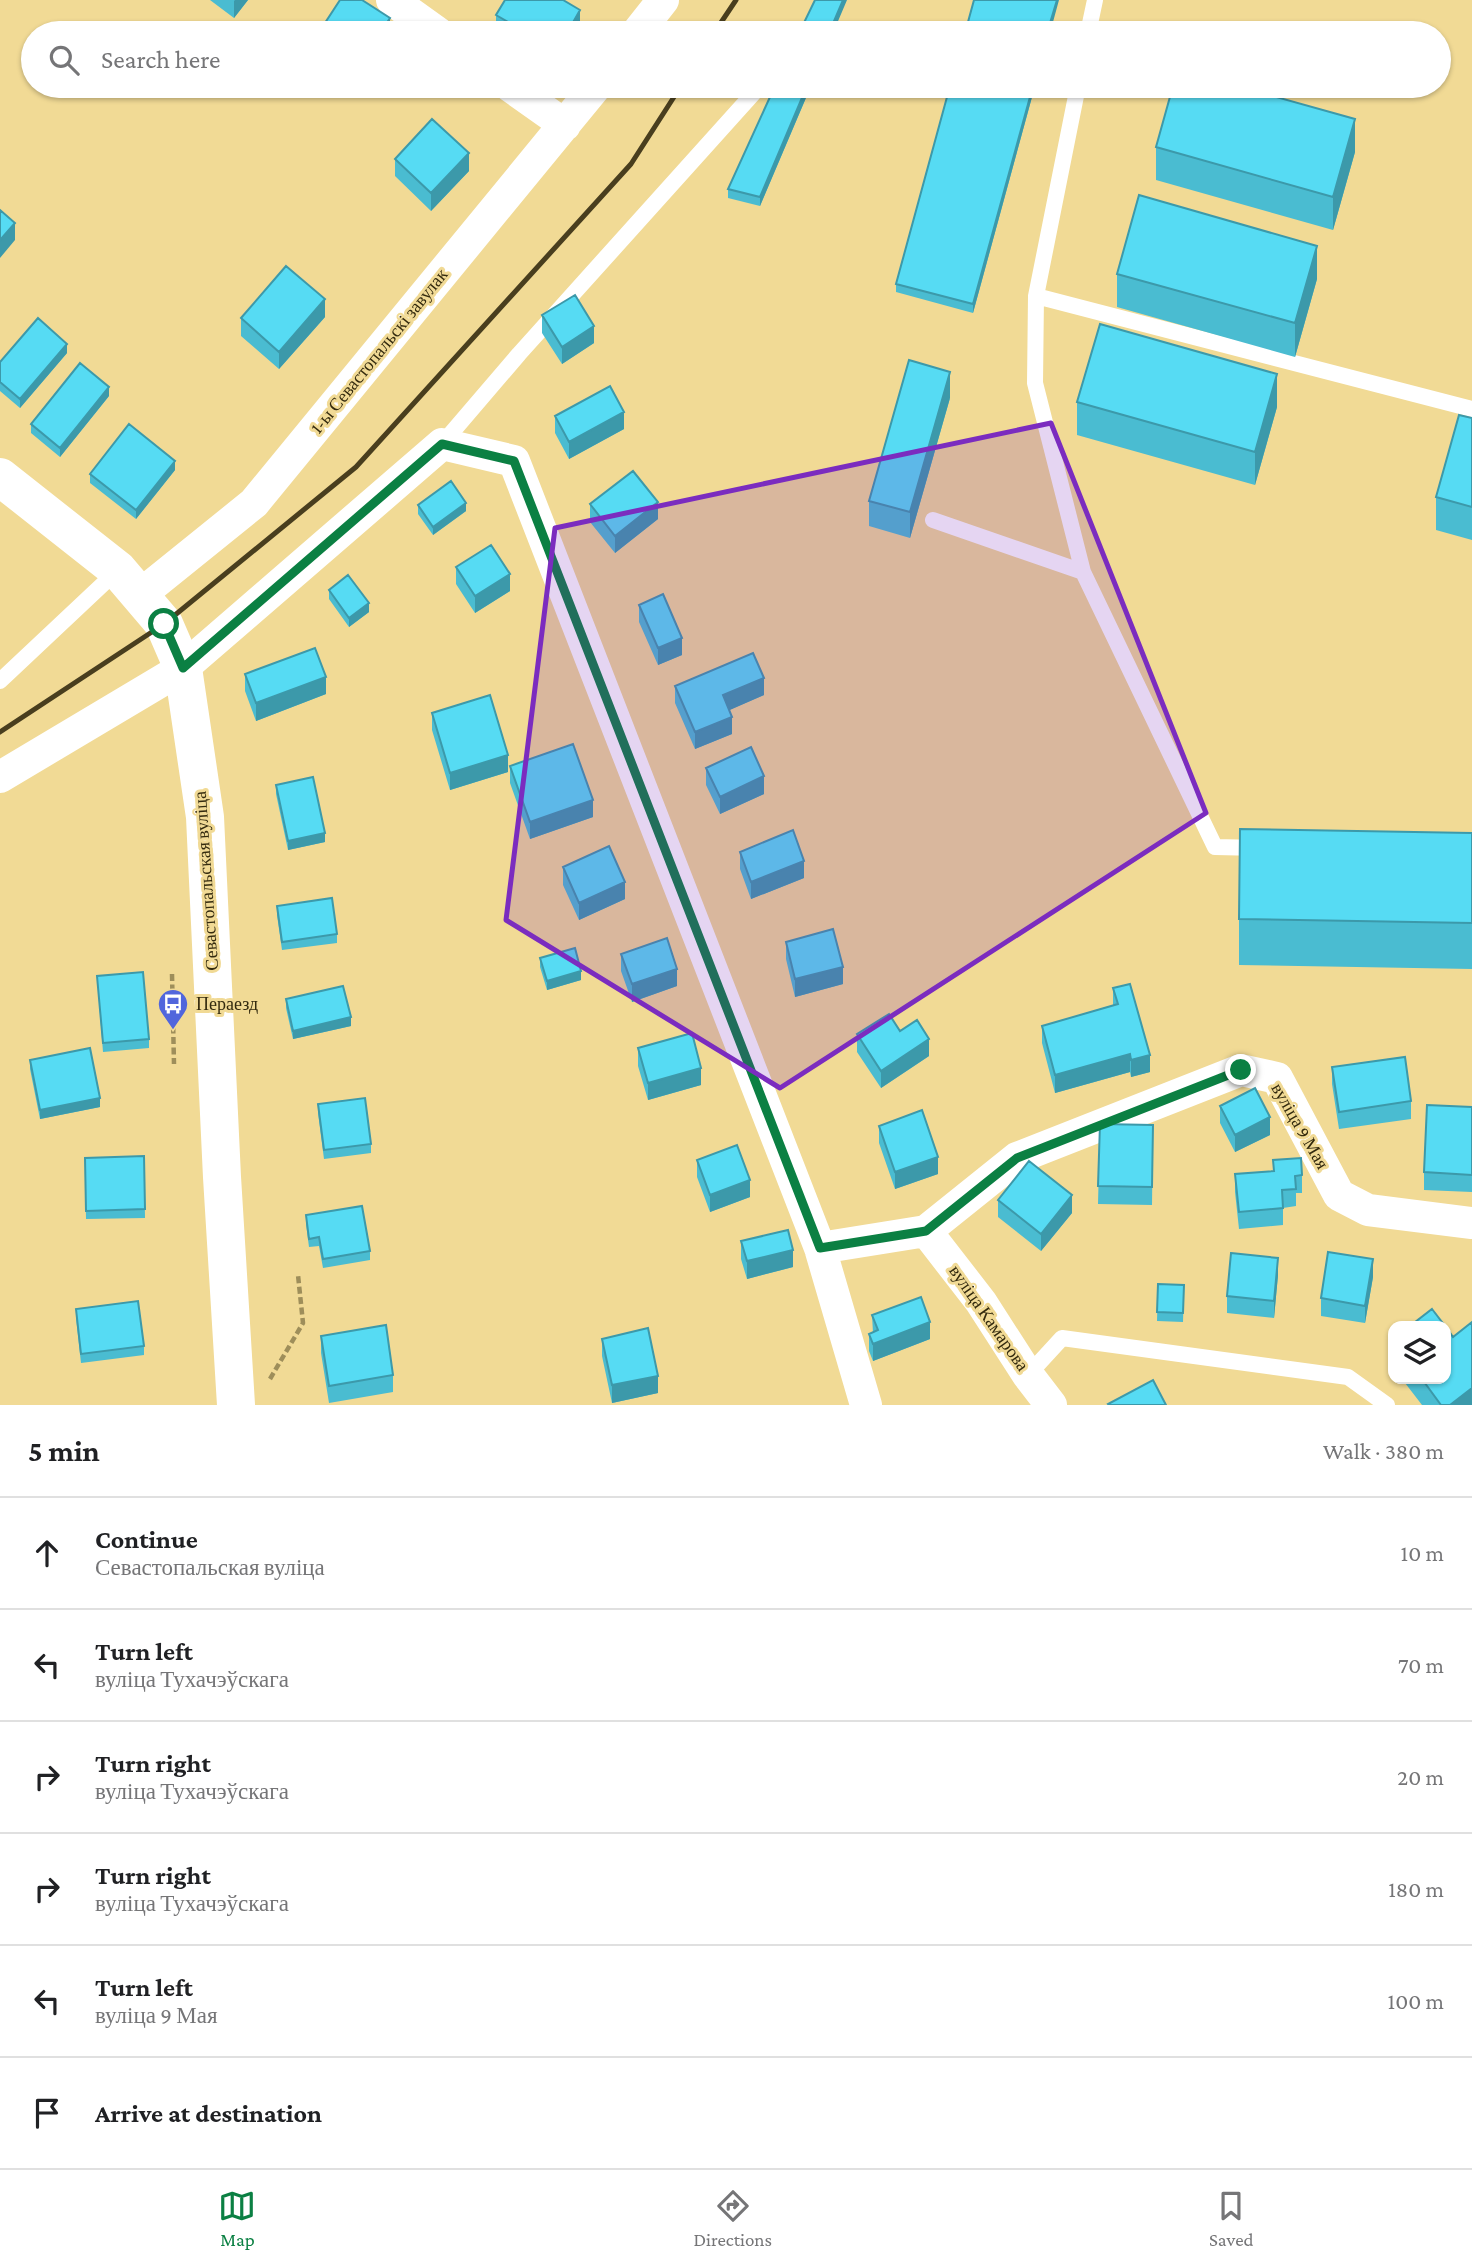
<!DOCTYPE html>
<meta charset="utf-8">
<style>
:root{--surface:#fff;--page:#f2f2f2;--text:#202124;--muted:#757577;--line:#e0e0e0;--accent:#0b8043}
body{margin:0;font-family:"Crimson Pro",serif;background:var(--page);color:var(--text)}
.controls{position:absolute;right:21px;bottom:21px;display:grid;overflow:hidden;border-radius:14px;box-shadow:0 2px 5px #0004}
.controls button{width:63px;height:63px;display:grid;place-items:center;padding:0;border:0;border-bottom:2px solid var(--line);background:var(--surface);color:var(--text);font:35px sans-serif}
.stop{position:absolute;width:21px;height:21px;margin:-16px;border:5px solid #0b8043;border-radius:50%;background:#fff}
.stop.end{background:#0b8043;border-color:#fff;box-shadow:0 2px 7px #0008}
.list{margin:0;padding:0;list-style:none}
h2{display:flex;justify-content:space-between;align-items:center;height:91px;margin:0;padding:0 28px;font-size:30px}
h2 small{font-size:23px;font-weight:400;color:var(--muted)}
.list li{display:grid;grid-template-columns:46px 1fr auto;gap:21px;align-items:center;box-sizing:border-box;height:112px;padding:0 28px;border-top:2px solid var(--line)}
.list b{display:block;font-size:26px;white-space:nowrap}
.list p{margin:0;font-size:23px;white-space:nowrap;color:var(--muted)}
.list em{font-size:23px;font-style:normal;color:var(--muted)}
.icon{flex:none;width:38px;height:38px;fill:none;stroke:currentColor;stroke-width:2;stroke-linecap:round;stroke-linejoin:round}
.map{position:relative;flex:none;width:1472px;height:1405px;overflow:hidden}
.search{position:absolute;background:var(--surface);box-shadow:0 2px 5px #0004;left:21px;right:21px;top:21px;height:77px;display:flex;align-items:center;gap:18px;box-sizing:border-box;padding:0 24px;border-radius:38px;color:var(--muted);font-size:26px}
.sheet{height:763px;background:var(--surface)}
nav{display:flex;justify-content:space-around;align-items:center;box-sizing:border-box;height:98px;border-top:2px solid var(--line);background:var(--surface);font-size:19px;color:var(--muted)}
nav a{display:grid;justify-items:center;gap:4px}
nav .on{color:var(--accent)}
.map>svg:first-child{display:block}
</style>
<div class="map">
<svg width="1472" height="1405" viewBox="0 0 1472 1405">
<rect width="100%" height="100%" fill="#f1da95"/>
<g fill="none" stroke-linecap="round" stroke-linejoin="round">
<path stroke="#9e8e5a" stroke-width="4.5" stroke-dasharray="7 3.5" stroke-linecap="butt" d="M172 974 174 1064
M270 1379 303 1323 298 1275"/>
<path stroke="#fff" stroke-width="16" d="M1088 33 1095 0
M1078 86 1036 296 1472 409
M442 444 519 354 760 86
M933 520 1083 572 1035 383 1036 296
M1083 572 1215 847 1261 848
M0 681 118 570
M1028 1375 1062 1338 1348 1377 1387 1405"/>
<path stroke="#fff" stroke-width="32" d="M392 0 438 33
M637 33 663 0
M510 86 565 125
M140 595 254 503 596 86
M0 777 183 668 442 444 514 461 820 1248 866 1405
M926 1231 981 1302 1028 1375 1051 1405
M820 1248 926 1231 1017 1158 1241 1070 1277 1078 1339 1195 1368 1210 1472 1223"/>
<path stroke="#fff" stroke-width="38" d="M0 477 118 570 164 624 183 668 205 817 222 1177 236 1405"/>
<path stroke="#493e1e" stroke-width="5" d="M714 33 736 0
M0 732 164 624 356 467 631 164 681 86"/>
</g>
<path fill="#4abcd1" d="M210 0H248L234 18Z
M496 15 580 27 577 33H498L496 32Z
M323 26 390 33H323Z
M775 86H811L760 206 728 198V189Z
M950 86H1035L973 313 896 292V284Z
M1156 147 1355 152 1333 230 1156 180Z
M395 159 469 171 431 211 395 176Z
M1117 274 1317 279 1295 357 1117 307Z
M542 315 594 343 562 364 542 333Z
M325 317 279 369 241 336V318Z
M67 353 20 408 0 391V362Z
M109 396 60 457 31 433V424Z
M950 398 910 538 869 526V501Z
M1077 402 1277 407 1255 485 1077 435Z
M555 416 624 429 569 459 555 433Z
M1472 418V540L1436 530V497Z
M175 470 136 519 90 483V474Z
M590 504 658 519 615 553 590 522Z
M418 505 466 511 433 535 418 514Z
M456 567 510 591 475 613 456 584Z
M329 590 369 612 349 627 329 599Z
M639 605 682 655 658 665 639 622Z
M245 674 326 694 256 721 245 691Z
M675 686 764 695 729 710 732 734 695 749 675 703Z
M432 713 508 772 450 790 432 730Z
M510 766 593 817 530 839 510 783Z
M706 768 764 794 720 814 706 785Z
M276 785 325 842 288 850 276 794Z
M1472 833V969L1239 965V919Z
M740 852 804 878 751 899 740 869Z
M563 867 625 899 579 920 563 885Z
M277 906 337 934V943L282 950 277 915Z
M786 942 843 984 795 997 786 959Z
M621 954 677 986 632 1002 621 971Z
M540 958 581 980 547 990 540 967Z
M97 976 149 1039V1048L103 1052Z
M1113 988 1150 1072 1131 1077 1130 1072 1055 1093 1042 1043V1026L1113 1005Z
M286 999 351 1026 293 1039 286 1008Z
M900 1031 929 1056 881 1088 857 1052V1034Z
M638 1048 701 1085 648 1100 638 1066Z
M30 1060 100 1107 40 1119 30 1069Z
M1332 1067 1411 1101V1119L1339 1129 1332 1084Z
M318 1104 371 1144V1153L324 1159 318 1113Z
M1220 1106 1270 1135 1235 1152 1220 1123Z
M1472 1107V1192L1424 1190V1172Z
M1100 1124 1153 1125 1152 1205 1098 1204Z
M879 1126 938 1174 895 1189 879 1143Z
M144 1156 145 1218 86 1219 85 1158Z
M697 1160 750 1197 710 1212 697 1177Z
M1273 1160 1302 1175V1193H1296V1206L1283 1208V1225L1239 1229 1235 1192V1174L1273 1171Z
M998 1200 1072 1213 1041 1251 998 1217Z
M306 1215 370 1251V1260L323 1268 319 1246 309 1247 306 1224Z
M741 1241 793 1267 747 1279 741 1259Z
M1278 1275 1274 1318 1227 1313V1296Z
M1373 1277 1365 1323 1321 1316V1298Z
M1158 1284 1184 1285 1183 1322 1157 1321Z
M76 1309 144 1346V1355L81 1363 76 1318Z
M872 1315 930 1339 873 1361 869 1351V1334L873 1333Z
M321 1336 393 1375V1392L329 1403 321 1353Z
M602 1339 658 1393 612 1403 602 1356Z
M1393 1339V1366L1392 1365Z
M1402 1379H1446L1472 1405H1422Z"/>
<path fill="#3c99aa" d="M235 0H248L234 18V1Z
M843 0H847L833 33H829Z
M1057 0H1059L1050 33H1047Z
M580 10V27L577 33H567Z
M390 18V33H380Z
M807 86H811L760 206V197Z
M1033 86H1035L973 313V304Z
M1355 119V152L1333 230V197Z
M469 153V171L431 211V193Z
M15 223V240L0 258V240Z
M1317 246V279L1295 357V323Z
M325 299V317L279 369V352Z
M594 326V343L562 364V347Z
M67 344V353L20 408V399Z
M950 372V398L910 538V512Z
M1277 374V407L1255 485V452Z
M109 387V396L60 457V448Z
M624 412V429L569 459V442Z
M175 461V470L136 519V510Z
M658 502V519L615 553V536Z
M466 503V511L433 535V527Z
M510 574V591L475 613V596Z
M369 603V612L349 627V618Z
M682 638V655L658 665V648Z
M326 677V694L256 721V703Z
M764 678V695L723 713V695Z
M732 717V734L695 749V732Z
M508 755V772L450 790V773Z
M764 776V794L720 814V797Z
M593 800V817L530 839V822Z
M325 833V842L288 850V841Z
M804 861V878L751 899V882Z
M625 882V899L579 920V903Z
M843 967V984L795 997V979Z
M677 969V986L632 1002V984Z
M581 971V980L547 990V981Z
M351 1017V1026L293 1039V1031Z
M929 1039V1056L881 1088V1071Z
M1130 1054V1072L1055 1093V1075Z
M1150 1055V1072L1131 1077V1060Z
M701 1068V1085L648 1100V1083Z
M100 1098V1107L40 1119V1110Z
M1270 1117V1135L1235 1152V1135Z
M938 1157V1174L895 1189V1172Z
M750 1180V1197L710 1212V1195Z
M1072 1195V1213L1041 1251V1234Z
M793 1250V1267L747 1279V1261Z
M1278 1258V1275L1274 1318V1301Z
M1373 1259V1277L1365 1323V1306Z
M930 1322V1339L873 1361V1344Z
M658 1376V1393L612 1403V1385Z
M1472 1388V1405H1450Z"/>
<path fill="#56dbf3" stroke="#3c99aa" stroke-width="2" d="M340 0H362L390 18 380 33H334L323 26Z
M505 0H563L580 10 567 33H527L496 15Z
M815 0H843L829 33H799Z
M974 0H1057L1047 33H965Z
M775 86H807L760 197 728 189Z
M950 86H1033L973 304 896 284Z
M1173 86H1237L1355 119 1333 197 1156 147Z
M432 119 469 153 431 193 395 159Z
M1139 195 1317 246 1295 323 1117 274Z
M0 210 15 223 0 240Z
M286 266 325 299 279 352 241 318Z
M575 295 594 326 562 347 542 315Z
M38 318 67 344 20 399 0 382V362Z
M1100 324 1277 374 1255 452 1077 402Z
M909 360 950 372 910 512 869 501Z
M80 363 109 387 60 448 31 424Z
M610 386 624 412 569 442 555 416Z
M1459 415 1472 418V507L1436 497Z
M129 424 175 461 136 510 90 474Z
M633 471 658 502 615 536 590 504Z
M451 481 466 503 433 527 418 505Z
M491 545 510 574 475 596 456 567Z
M348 575 369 603 349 618 329 590Z
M663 594 682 638 658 648 639 605Z
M315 648 326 677 256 703 245 674Z
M753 653 764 678 723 695 732 717 695 732 675 686Z
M490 695 508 755 450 773 432 713Z
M573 744 593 800 530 822 510 766Z
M751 747 764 776 720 797 706 768Z
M313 777 325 833 288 841 276 785Z
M1240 829 1472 833V923L1239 919Z
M793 830 804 861 751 882 740 852Z
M609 846 625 882 579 903 563 867Z
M332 898 337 934 282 942 277 906Z
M833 929 843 967 795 979 786 942Z
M667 938 677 969 632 984 621 954Z
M575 948 581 971 547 981 540 958Z
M143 972 149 1039 103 1043 97 976Z
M1130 984 1150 1055 1131 1060 1130 1054 1055 1075 1042 1026 1118 1004 1113 988Z
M343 986 351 1017 293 1031 286 999Z
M889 1014 900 1031 917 1020 929 1039 881 1071 857 1034Z
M692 1033 701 1068 648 1083 638 1048Z
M90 1048 100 1098 40 1110 30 1060Z
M1405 1057 1411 1101 1339 1112 1332 1067Z
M1255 1088 1270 1117 1235 1135 1220 1106Z
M365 1098 371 1144 324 1150 318 1104Z
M1427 1105 1472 1107V1175L1424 1172Z
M922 1110 938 1157 895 1172 879 1126Z
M1100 1124 1153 1125 1152 1187 1098 1186Z
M737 1145 750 1180 710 1195 697 1160Z
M144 1156 145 1209 86 1211 85 1158Z
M1301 1158 1302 1175 1295 1176 1296 1189 1282 1190 1283 1208 1239 1212 1235 1174 1274 1171 1273 1160Z
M1029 1161 1072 1195 1041 1234 998 1200Z
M362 1206 370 1251 323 1259 319 1237 309 1239 306 1215Z
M788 1230 793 1250 747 1261 741 1241Z
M1328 1252 1373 1259 1365 1306 1321 1298Z
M1231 1253 1278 1258 1274 1301 1227 1296Z
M1158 1284 1184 1285 1183 1313 1157 1312Z
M921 1297 930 1322 873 1344 869 1334 878 1330 872 1315Z
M138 1301 144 1346 81 1354 76 1309Z
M1432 1309 1445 1326H1410Z
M1472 1322V1388L1450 1405H1441L1422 1379H1446V1327L1453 1337Z
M386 1325 393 1375 329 1386 321 1336Z
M648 1328 658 1376 612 1385 602 1339Z
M1153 1380 1166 1405H1109L1108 1404Z"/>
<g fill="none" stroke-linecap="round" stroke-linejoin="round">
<path stroke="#0b8043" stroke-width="9" d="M164 624 183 668 442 444 514 461 820 1248 926 1231 1017 1158 1241 1070"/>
</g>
<path fill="#7b2cbf" fill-opacity="0.2" stroke="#7b2cbf" stroke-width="5" stroke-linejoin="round" d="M1051 423 1206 813 780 1088 506 920 555 528Z"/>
<defs>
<g id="bus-pin" transform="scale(1.575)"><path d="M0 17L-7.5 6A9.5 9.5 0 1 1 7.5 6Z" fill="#5166dc" stroke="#f1da95"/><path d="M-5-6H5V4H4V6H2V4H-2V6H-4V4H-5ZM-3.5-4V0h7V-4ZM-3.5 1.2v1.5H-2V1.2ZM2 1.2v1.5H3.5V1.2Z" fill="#fff"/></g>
</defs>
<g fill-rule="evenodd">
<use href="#bus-pin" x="173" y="1004"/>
</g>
<g text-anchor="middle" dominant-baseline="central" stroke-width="6" stroke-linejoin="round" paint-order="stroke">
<g font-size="18" fill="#332a0e" stroke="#f1da95">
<text transform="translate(379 351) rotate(-51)">1-ы Севастопальскі завулак</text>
<text transform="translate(206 881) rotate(-94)">Севастопальская вуліца</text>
<text transform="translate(1300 1126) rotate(60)">вуліца 9 Мая</text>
<text transform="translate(989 1318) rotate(55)">вуліца Камарова</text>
</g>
<g font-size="18" fill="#332a0e" stroke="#f1da95" text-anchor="start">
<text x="196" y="1004">Пераезд</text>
</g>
</g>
</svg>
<div class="controls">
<button><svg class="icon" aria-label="layers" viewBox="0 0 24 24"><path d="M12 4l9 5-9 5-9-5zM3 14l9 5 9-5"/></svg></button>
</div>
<div class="stop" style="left:164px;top:624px"></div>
<div class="stop end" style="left:1241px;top:1070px"></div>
<div class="search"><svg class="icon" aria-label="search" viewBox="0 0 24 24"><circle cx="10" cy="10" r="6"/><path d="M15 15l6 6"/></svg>Search here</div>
</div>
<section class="sheet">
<h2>5 min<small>Walk · 380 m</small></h2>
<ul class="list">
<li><svg class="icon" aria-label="ahead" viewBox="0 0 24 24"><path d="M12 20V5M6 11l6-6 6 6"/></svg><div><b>Continue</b><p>Севастопальская вуліца</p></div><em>10 m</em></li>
<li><svg class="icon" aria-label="left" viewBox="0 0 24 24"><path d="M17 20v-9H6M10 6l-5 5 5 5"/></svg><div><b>Turn left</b><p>вуліца Тухачэўскага</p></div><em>70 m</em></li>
<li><svg class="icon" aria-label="right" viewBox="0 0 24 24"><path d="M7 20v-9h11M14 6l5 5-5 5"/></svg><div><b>Turn right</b><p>вуліца Тухачэўскага</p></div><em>20 m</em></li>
<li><svg class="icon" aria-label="right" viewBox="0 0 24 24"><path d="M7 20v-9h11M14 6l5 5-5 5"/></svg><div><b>Turn right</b><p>вуліца Тухачэўскага</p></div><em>180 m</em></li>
<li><svg class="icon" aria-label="left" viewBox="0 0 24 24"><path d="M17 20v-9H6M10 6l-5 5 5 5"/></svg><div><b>Turn left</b><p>вуліца 9 Мая</p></div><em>100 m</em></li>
<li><svg class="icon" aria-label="arrive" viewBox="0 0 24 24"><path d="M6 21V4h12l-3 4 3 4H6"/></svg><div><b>Arrive at destination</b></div></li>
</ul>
</section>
<nav>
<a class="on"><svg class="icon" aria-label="map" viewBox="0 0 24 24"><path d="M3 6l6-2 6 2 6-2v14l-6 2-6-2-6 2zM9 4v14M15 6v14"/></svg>Map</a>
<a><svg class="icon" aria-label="directions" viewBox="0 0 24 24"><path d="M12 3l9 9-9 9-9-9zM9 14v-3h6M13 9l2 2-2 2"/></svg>Directions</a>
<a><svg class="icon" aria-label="saved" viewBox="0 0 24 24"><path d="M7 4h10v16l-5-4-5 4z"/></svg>Saved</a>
</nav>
